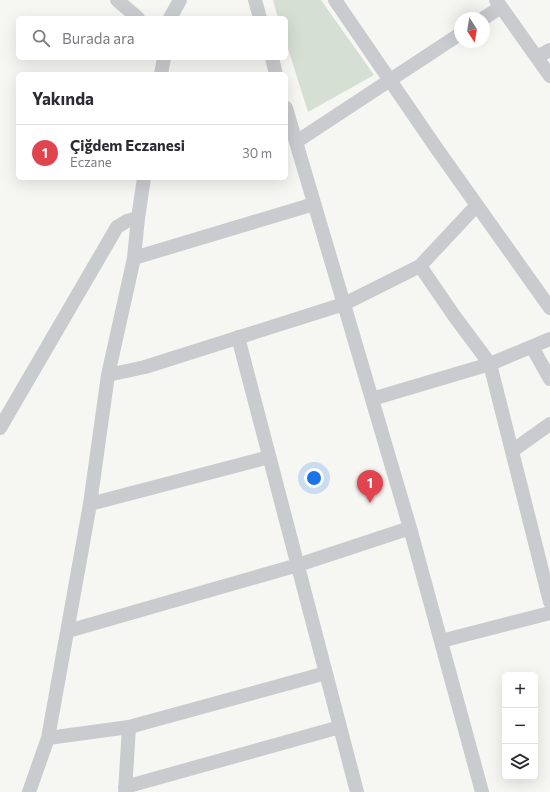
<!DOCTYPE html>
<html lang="tr">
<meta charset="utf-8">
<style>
:root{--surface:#fff;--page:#f7f7f7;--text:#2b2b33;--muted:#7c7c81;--line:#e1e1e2;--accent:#1a73e8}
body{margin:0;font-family:Commissioner,sans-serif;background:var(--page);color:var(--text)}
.controls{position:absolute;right:12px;bottom:12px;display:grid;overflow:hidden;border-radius:6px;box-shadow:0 4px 16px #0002}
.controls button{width:36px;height:36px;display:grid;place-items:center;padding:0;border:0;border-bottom:1px solid var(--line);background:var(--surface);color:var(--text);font:20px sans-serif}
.compass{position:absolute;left:454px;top:12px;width:36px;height:36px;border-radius:50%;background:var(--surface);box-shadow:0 4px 16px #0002;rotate:168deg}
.you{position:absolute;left:314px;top:478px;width:14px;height:14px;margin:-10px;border:3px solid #fff;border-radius:50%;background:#1a73e8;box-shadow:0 0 0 6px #1a73e833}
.badge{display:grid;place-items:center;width:26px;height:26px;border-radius:50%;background:var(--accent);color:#fff;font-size:13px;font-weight:700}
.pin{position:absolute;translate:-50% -33px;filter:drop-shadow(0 1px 2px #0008)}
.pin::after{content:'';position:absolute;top:21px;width:14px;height:12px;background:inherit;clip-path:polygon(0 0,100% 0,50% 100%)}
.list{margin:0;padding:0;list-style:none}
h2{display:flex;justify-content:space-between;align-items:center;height:52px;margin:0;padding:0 16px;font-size:17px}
h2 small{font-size:13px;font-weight:400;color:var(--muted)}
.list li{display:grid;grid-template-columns:26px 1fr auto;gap:12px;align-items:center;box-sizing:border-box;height:56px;padding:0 16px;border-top:1px solid var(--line)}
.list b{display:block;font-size:15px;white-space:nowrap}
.list p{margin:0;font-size:13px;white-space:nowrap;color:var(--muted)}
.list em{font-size:13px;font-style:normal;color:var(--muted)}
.icon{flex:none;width:22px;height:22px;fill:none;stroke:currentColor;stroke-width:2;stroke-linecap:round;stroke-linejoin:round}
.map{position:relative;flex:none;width:550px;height:792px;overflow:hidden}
.search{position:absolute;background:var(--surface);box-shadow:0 4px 16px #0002;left:16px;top:16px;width:272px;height:44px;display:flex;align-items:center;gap:10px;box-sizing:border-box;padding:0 14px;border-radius:6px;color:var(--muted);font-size:15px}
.panel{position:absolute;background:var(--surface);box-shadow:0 4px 16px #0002;left:16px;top:72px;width:272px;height:108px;border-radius:6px}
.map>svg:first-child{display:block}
</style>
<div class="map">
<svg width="550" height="792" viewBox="0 0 550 792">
<rect width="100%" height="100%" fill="#f6f7f3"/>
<path fill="#d6dfd3" d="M273 0H321L374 75 308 112 286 42V18H278Z"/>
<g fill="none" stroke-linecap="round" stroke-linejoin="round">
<path stroke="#c9cbcf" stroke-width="14" d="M117 0 138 18
M255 0 260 18
M335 0 437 149 550 308
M496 0 550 76
M170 18 180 0
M484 18 501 7
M537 57 550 50
M272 58 276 74
M161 74 164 58
M286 108 410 528 482 792
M296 142 460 34
M134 258 314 204
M420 266 455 317 490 364 550 602
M238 337 357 792
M532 347 550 379
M108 375 145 367 344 304 420 266 477 205
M372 399 490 364 550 339
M0 428 117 227 127 221 138 218
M512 451 550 424
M90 504 269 457
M68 631 298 565 410 528
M441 641 550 613
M48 738 129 727 326 673
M125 787 340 727
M29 792 48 738 90 504 108 375 134 258 138 218 144 178
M125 792 129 727"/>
</g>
</svg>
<div class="controls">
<button>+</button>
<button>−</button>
<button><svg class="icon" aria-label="layers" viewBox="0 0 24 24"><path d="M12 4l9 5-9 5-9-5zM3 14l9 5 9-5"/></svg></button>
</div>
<svg class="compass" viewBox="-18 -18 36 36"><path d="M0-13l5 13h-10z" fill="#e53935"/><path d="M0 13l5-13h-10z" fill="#7c7c81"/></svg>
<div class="you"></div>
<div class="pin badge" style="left:370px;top:503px;background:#e0444e">1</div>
<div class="search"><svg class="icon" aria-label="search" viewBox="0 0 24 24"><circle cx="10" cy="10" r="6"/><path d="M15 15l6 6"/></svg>Burada ara</div>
<section class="panel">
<h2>Yakında<small></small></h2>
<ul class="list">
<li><span class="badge" style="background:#e0444e">1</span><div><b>Çiğdem Eczanesi</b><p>Eczane</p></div><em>30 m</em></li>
</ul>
</section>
</div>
